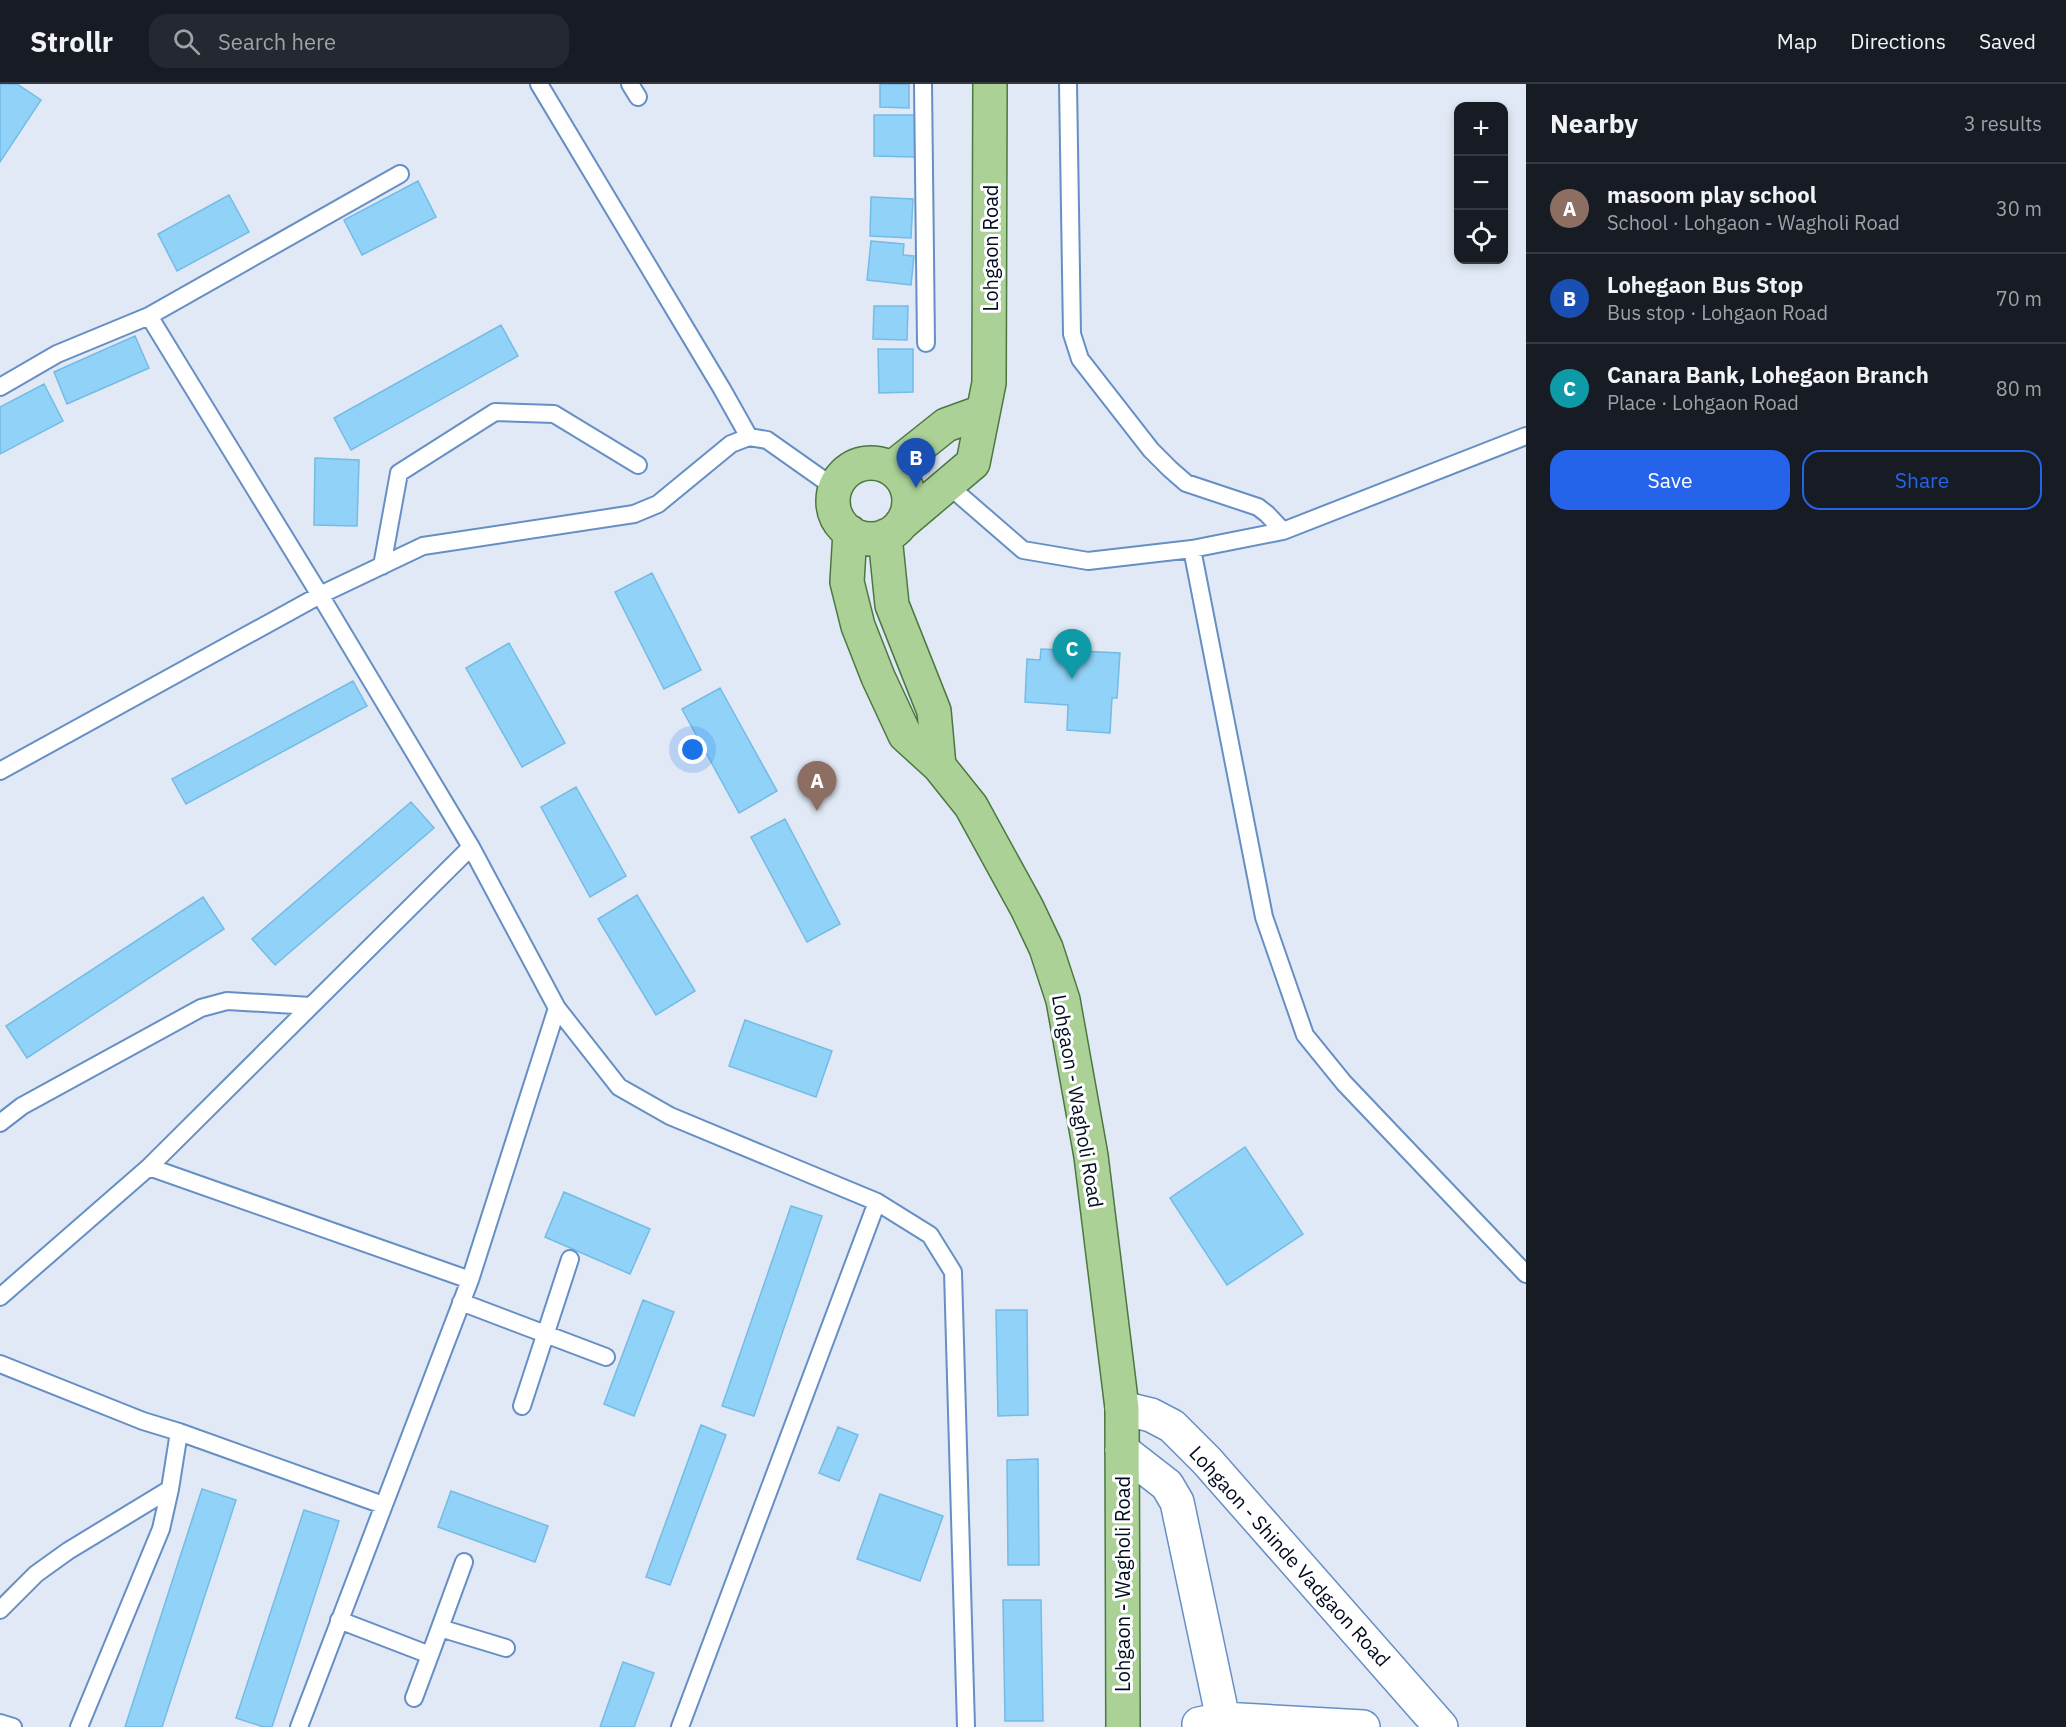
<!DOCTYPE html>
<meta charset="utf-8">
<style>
:root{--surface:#171b24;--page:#242831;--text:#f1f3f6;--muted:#9ea1a6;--line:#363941;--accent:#2563eb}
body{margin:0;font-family:"IBM Plex Sans",sans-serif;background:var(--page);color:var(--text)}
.controls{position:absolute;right:18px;top:18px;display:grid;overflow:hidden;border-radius:12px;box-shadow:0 3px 9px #0003}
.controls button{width:54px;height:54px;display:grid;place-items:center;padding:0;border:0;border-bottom:2px solid var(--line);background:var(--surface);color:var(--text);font:30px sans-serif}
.you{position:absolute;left:693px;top:666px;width:21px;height:21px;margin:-15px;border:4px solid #fff;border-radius:50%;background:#1a73e8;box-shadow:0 0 0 9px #1a73e833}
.badge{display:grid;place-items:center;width:39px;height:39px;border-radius:50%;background:var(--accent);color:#fff;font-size:20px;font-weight:700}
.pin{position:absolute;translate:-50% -50px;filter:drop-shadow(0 2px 3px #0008)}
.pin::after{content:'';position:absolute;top:32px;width:21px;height:18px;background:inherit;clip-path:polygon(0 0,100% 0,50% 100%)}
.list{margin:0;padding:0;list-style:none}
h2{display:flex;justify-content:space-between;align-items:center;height:78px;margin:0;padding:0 24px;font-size:26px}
h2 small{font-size:20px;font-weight:400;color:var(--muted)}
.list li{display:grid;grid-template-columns:39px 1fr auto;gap:18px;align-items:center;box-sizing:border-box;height:90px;padding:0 24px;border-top:2px solid var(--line)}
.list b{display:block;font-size:22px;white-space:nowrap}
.list p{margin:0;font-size:20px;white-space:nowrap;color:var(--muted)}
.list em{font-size:20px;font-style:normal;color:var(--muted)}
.actions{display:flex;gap:12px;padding:18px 24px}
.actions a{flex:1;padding:14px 0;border:2px solid var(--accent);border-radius:18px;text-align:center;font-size:21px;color:var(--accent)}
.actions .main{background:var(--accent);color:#fff}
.icon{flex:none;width:33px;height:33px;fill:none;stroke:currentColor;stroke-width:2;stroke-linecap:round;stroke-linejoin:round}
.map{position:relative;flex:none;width:1526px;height:1643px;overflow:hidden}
header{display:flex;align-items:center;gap:36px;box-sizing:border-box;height:84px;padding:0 30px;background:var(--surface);border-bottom:2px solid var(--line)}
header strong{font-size:28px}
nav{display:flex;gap:33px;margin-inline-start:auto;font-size:21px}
.search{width:420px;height:54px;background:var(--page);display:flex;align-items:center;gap:15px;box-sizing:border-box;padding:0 21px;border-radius:18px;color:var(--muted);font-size:22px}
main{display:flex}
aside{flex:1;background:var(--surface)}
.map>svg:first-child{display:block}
</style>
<header>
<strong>Strollr</strong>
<div class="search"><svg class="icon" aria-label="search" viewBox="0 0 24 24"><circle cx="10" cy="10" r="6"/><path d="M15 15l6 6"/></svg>Search here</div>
<nav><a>Map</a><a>Directions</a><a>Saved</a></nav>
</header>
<main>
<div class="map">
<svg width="1526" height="1643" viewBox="0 0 1526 1643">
<rect width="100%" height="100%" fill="#e0e9f5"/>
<path fill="#91d2f9" stroke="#74bbe5" stroke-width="1.5" d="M0 0H17L41 16 0 78Z
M880 0H909V24L880 23Z
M874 31H915V73L874 72Z
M418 97 436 133 362 171 344 136Z
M229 111 249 148 177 187 158 150Z
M871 113 913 115 911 154 870 152Z
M871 157 904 160 903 171 914 172 911 201 867 196Z
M874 222H908L907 256 873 255Z
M501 241 518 272 351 366 334 334Z
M135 252 149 284 67 320 54 288Z
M878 265H913V308L879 309Z
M44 300 63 337 0 370V323Z
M315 374 359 376 357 442 314 441Z
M652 489 701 586 664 605 615 508Z
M509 559 565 659 522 683 466 584Z
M1041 565 1120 569 1117 614H1112L1110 649 1067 646 1068 621 1025 618 1027 575 1040 576Z
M353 597 367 622 186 720 172 695Z
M720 604 777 707 739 729 682 625Z
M576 703 626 792 590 813 541 723Z
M411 718 434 744 275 881 252 855Z
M785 735 840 840 807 858 751 753Z
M637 811 695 907 656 931 598 835Z
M203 813 224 845 27 974 6 942Z
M745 936 832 967 816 1013 729 982Z
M1245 1063 1303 1150 1227 1201 1170 1114Z
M564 1108 650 1145 630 1190 545 1153Z
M791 1122 822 1132 754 1332 722 1322Z
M643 1216 674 1228 634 1332 604 1320Z
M996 1226H1027L1028 1331 998 1332Z
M701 1341 726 1351 670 1501 646 1493Z
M838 1343 858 1351 839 1397 819 1389Z
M1038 1375 1039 1481H1008L1007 1376Z
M202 1405 236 1416 162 1643H125Z
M451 1407 548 1442 535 1478 438 1443Z
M880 1410 943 1432 920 1497 857 1475Z
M304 1426 339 1437 272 1643H264L236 1634Z
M1003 1516H1041L1043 1637H1005Z
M623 1578 654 1589 634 1643H600Z"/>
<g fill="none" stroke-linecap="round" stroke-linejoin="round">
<g stroke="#668fc5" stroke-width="20">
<path id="lane" d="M539 0 722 305 749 353
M630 0 638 13
M923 0 926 259
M1068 0 1072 250 1080 275 1151 366 1170 385 1186 399 1258 423 1267 430 1283 447
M149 232 320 511 471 763 557 924 619 1003 670 1032 877 1118 930 1151 953 1188 966 1643
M0 303 57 270 149 232 400 90
M948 401 1023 466 1088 477 1192 465 1283 447 1526 352
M1192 465 1264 833 1305 951 1344 999 1526 1190
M382 482 399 389 495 328 554 330 638 381
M0 687 320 511 423 462 634 430 658 420 731 360 749 353 767 356 835 404
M0 1039 22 1022 201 924 227 917 311 922
M149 1083 470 1196
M0 1213 149 1083 471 763
M461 1218 606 1273
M0 1280 143 1337 179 1348 170 1405 161 1445 79 1643
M522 1322 570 1175
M179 1348 383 1421
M0 1526 36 1490 68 1467 170 1405
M339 1536 430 1571 464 1478
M440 1544 506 1564
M414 1614 430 1571
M0 1639 13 1643
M299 1643 470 1196 557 924
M680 1643 877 1118"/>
</g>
<g stroke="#668fc5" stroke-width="36">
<path id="street" d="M1122 1366 1167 1401 1177 1418 1223 1635
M1199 1643V1640L1223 1635 1363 1643"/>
</g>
<g stroke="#668fc5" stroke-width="36">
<path id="secondary" d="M1122 1324 1151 1331 1172 1342 1207 1377 1441 1643"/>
</g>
<g stroke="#4b7840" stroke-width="36">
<path id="primary" d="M833 417a38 38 0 1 1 76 0a38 38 0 1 1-76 0Z
M892 384 946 341 982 328
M901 440 973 379 989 299 990 0
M850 448 847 498 858 542 878 593 905 651 939 682 971 722 1027 824 1046 864 1063 916 1091 1072 1122 1324 1123 1643
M885 452 892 521 934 627 939 682"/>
</g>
<use href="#lane" stroke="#fff" stroke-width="16"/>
<use href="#street" stroke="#fff" stroke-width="33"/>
<use href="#secondary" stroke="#fff" stroke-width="33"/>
<use href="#primary" stroke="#abd197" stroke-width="33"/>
</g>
<g text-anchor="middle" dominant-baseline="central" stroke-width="6" stroke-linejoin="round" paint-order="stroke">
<g font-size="20" fill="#010b1f" stroke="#fff">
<text transform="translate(990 164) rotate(-90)">Lohgaon Road</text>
<text transform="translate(1078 1017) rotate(80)">Lohgaon - Wagholi Road</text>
<text transform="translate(1290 1472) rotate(48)">Lohgaon - Shinde Vadgaon Road</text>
<text transform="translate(1122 1500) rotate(-90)">Lohgaon - Wagholi Road</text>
</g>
</g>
</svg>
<div class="controls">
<button>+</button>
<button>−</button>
<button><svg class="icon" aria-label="locate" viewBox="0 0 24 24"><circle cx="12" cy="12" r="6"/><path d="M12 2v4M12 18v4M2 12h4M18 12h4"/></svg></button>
</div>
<div class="you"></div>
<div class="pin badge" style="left:817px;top:727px;background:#8d6e63">A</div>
<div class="pin badge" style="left:916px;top:404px;background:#1a4fb4">B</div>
<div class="pin badge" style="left:1072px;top:595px;background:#0f9aa8">C</div>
</div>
<aside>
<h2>Nearby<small>3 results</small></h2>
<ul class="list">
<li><span class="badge" style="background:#8d6e63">A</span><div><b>masoom play school</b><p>School · Lohgaon - Wagholi Road</p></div><em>30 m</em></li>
<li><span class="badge" style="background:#1a4fb4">B</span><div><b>Lohegaon Bus Stop</b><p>Bus stop · Lohgaon Road</p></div><em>70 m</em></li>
<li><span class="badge" style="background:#0f9aa8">C</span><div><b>Canara Bank, Lohegaon Branch</b><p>Place · Lohgaon Road</p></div><em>80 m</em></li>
</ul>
<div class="actions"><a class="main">Save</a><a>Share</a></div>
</aside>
</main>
